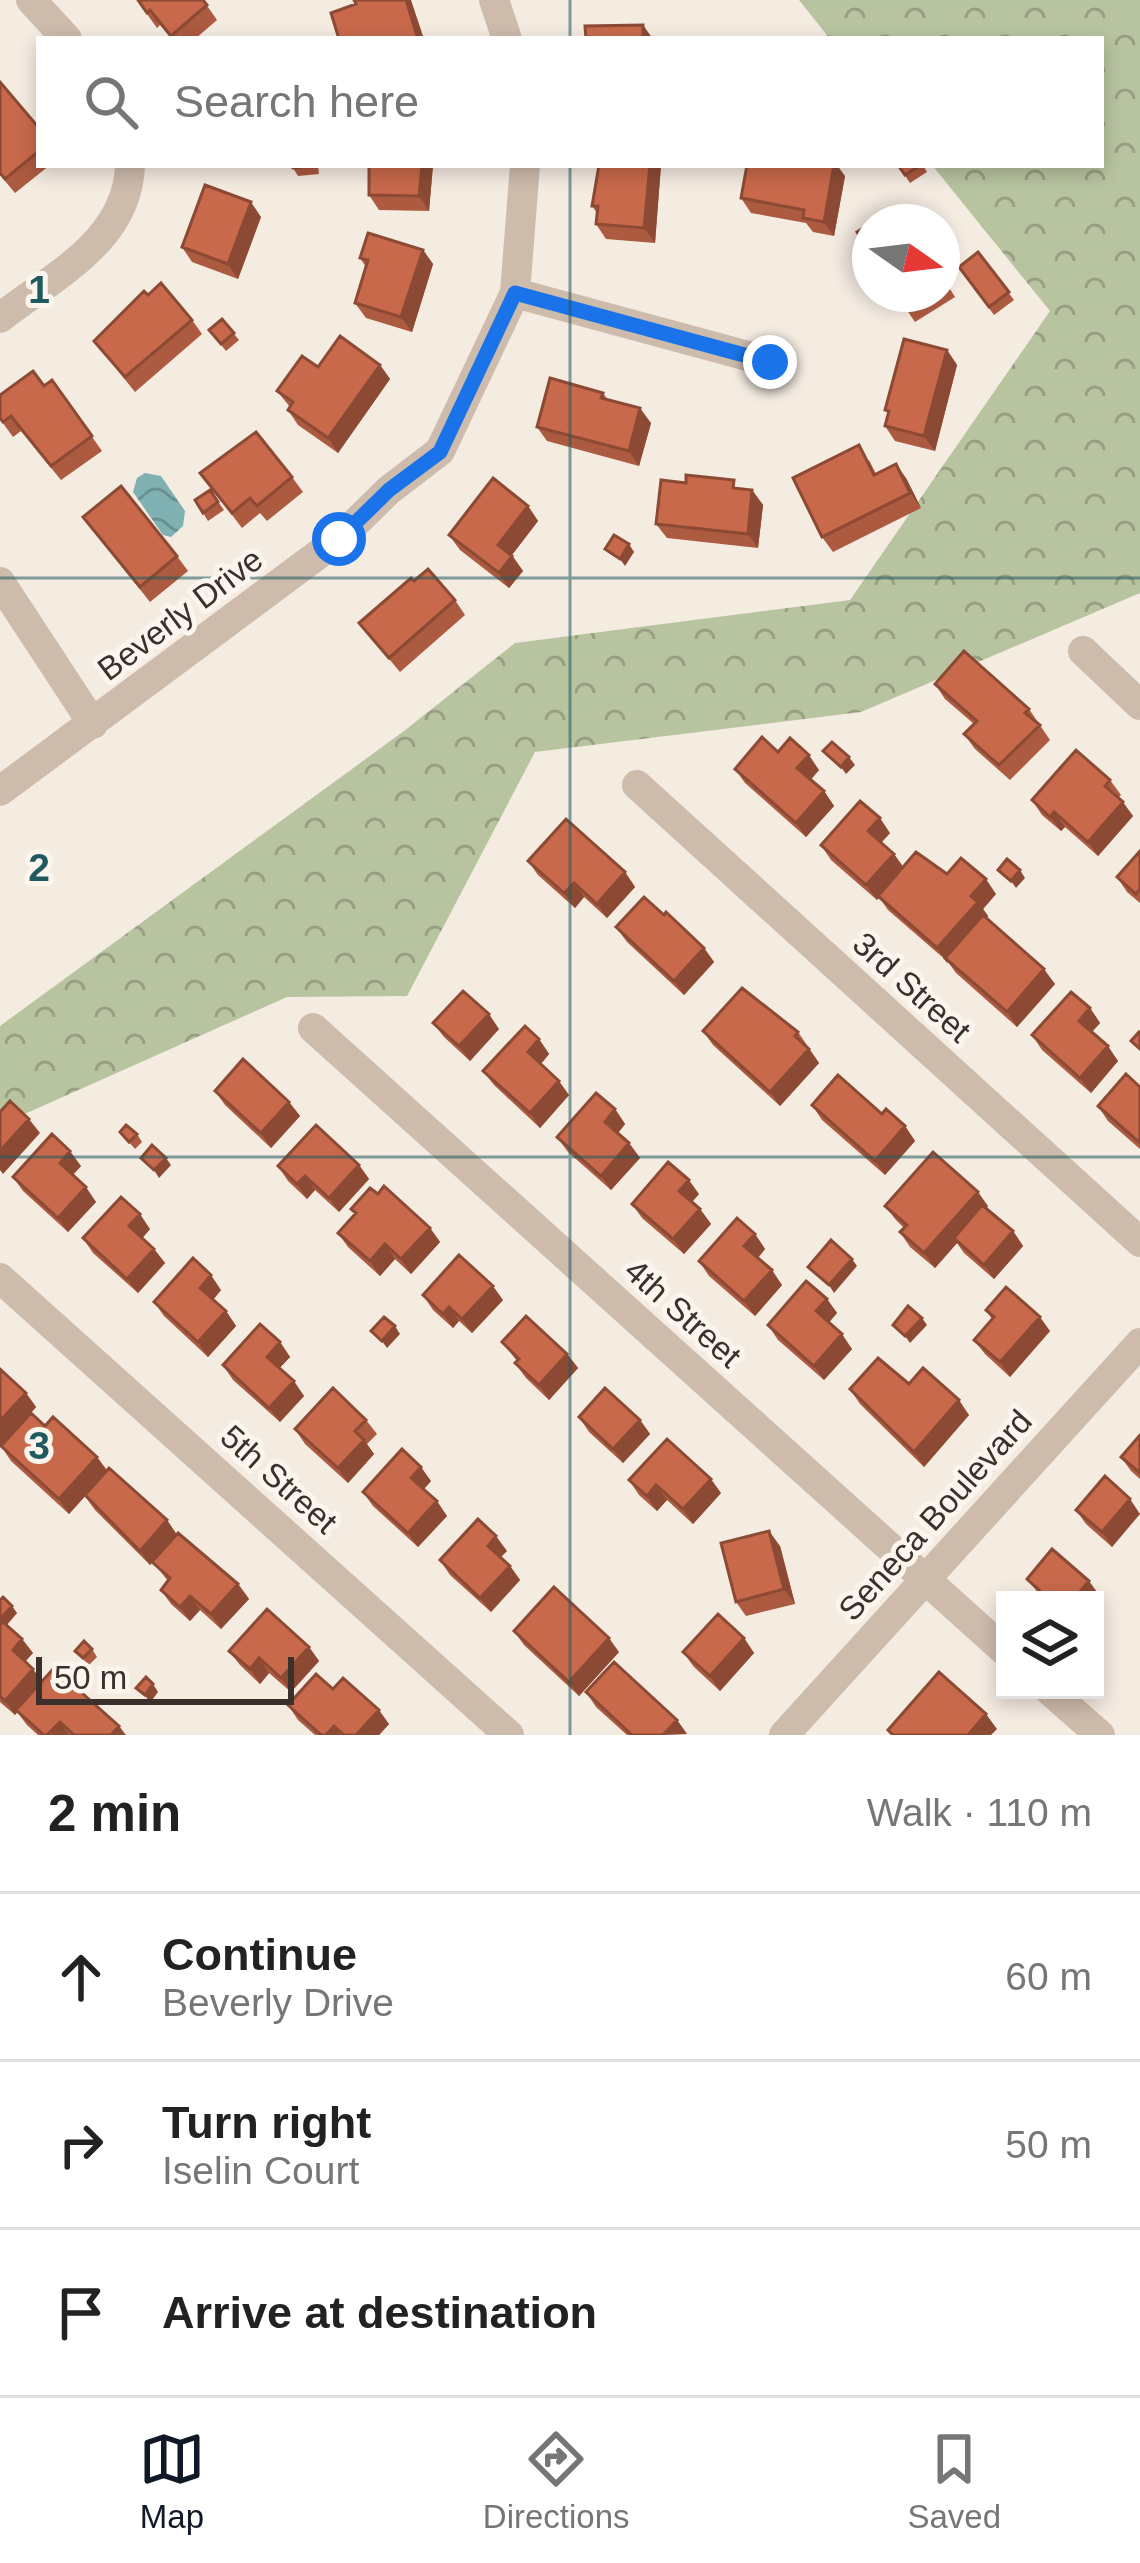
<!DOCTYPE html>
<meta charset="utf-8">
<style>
:root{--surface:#fff;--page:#f2f2f2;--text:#222;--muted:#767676;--line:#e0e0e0;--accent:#111827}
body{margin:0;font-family:Helvetica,sans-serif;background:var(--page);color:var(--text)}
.controls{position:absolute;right:36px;bottom:36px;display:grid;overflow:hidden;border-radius:0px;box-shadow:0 6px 18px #0003}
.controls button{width:108px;height:108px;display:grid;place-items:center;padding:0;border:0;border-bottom:3px solid var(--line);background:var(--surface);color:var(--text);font:60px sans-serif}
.compass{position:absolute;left:852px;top:204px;width:108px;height:108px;border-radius:50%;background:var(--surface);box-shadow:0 6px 18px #0003;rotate:104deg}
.scale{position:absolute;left:36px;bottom:30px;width:258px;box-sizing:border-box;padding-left:12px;border:6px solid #3b302b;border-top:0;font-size:33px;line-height:42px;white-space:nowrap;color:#3b302b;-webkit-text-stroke:9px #fbf5ee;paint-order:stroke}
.stop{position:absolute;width:36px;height:36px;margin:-27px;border:9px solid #1a73e8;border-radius:50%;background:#fff}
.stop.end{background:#1a73e8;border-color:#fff;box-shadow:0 3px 12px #0008}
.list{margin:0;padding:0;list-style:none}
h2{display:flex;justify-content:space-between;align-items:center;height:156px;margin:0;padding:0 48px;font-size:51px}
h2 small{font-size:39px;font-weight:400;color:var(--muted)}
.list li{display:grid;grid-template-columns:78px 1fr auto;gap:36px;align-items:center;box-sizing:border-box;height:168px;padding:0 48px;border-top:3px solid var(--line)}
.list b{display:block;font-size:45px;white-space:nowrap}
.list p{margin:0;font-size:39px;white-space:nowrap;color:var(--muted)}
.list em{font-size:39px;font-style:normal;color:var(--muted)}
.icon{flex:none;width:66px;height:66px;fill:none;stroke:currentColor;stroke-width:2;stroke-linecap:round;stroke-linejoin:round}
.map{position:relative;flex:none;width:1140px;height:1735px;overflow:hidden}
.search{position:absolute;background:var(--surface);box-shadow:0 6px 18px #0003;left:36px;right:36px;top:36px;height:132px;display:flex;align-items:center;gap:30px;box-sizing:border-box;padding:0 42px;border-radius:0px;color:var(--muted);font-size:45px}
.sheet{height:660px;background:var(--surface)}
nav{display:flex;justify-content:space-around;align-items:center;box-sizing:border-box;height:168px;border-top:3px solid var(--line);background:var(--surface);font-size:33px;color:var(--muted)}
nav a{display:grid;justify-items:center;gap:6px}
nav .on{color:var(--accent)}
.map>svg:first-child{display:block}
</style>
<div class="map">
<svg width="1140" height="1735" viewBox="0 0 1140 1735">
<defs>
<pattern id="forest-crowns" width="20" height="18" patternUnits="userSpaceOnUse" patternTransform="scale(3)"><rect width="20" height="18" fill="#b8c4a0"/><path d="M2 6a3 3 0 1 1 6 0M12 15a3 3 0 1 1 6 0" fill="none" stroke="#97a083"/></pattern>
<pattern id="water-waves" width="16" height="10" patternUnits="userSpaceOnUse" patternTransform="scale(3)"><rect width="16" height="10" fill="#7fb0b2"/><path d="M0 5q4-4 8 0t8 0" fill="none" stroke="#699091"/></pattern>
</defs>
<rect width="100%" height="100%" fill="#f4ebe1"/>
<path fill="url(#forest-crowns)" d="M799 0H1140V593L861 712 535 752 407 996 287 997 0 1125V1026L404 731 515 643 850 600 1050 311 932 165H1101V39H830Z"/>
<path fill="url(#water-waves)" d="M145 473 161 476 185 511 183 526 171 537 163 535 133 492 137 478Z"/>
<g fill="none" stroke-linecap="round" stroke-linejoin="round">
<path stroke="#cdbbac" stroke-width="30" d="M31 0 67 39
M494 0 507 39
M515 293 770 362
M0 318C53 276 128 241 130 165
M0 582 93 724
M1083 651 1140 705
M637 785 1140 1242
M0 791 339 539 389 490 440 451 515 293 525 165
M313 1028 1005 1651
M0 1278 509 1735
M1049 1690 1100 1735
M784 1735 1140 1343"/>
</g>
<path fill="#ac5a40" d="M137 0H203L217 20 195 39H172L160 25 157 28Z
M0 82 39 128V165H50L15 193 0 175Z
M318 165 319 174 298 176 293 168Z
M433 165 429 211 379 210 369 195Z
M599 165H661L655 243 606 239 596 224 597 213 592 206Z
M898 165H923L927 172 910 183Z
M845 176 834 236 813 232 806 223 751 213 741 198Z
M261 217 238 279 192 262 182 247Z
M423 250 433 264 412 332 366 318 355 303 366 267 360 258Z
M978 252 1014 300 994 315 959 267Z
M942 276 955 297 915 322 898 297 892 301 888 294H942Z
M222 319 239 340 226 351 209 330Z
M192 320 202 334 135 392 94 341Z
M947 350 957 365 935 451 895 441 885 426 888 414 885 410Z
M380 365 390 379 338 453 298 425 288 410 290 407 277 391 318 367Z
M52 380 102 451 61 480 21 431 13 437 0 419Z
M603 393 608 400 651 423 639 466 547 441 537 427Z
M869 460 876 474 906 478 921 508 833 552 822 537Z
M200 473 292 477 303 492 267 521 260 513 242 528Z
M210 490 224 510 208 521 195 500Z
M752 490 763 505 758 548 667 538 656 524Z
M528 506 538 521 512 555 523 571 509 588 460 550 449 535Z
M83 517 177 556 188 571 150 602Z
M414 581 455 600 465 615 400 672 359 623Z
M935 684 1029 709 1050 740 1010 780 975 749 964 734 974 724 945 699Z
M778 752 819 770 810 780 824 791 834 806 806 837 745 783 735 769Z
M1110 780 1121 795 1118 798 1133 816 1098 856 1065 827 1061 831 1042 815 1032 800Z
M890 833 881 843 894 854 903 867 947 874 996 894 983 909 988 916 987 918 1055 984 1017 1027 956 973 948 962 888 910 879 897 877 900 831 860 821 845Z
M1140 851V903L1127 892 1117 877Z
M528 861 625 872 635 887 607 918 584 897 575 908 538 875Z
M664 915 704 948 714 962 684 995 627 942 616 927Z
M1090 1008 1100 1023 1092 1032 1118 1061 1091 1093 1042 1050 1032 1035Z
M433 1023 499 1029 470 1061 444 1037Z
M703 1031 798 1032 819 1063 780 1106 713 1045Z
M539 1039 549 1054 541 1064 569 1095 540 1128 494 1085 483 1071Z
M1140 1087V1149L1108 1121 1098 1106Z
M215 1091 289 1102 300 1116 271 1148 225 1105Z
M812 1105 882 1114 905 1126 915 1141 885 1175 822 1120Z
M615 1109 625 1124 618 1133 629 1143 640 1158 611 1190 568 1152 557 1137Z
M120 1132 137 1134 142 1142 135 1149Z
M359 1165 369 1179 339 1212 315 1190 307 1199 288 1181 278 1166Z
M81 1166 73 1175 96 1202 68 1232 23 1191 13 1177Z
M378 1194 430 1228 440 1242 411 1274 395 1259 380 1276 348 1247 338 1233 355 1214 351 1209Z
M699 1194 692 1202 700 1209 711 1224 684 1254 642 1218 632 1204Z
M885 1206H988L986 1209 1013 1231 1023 1246 994 1279 964 1253 957 1243 935 1268 910 1247 900 1232 904 1228 896 1220Z
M150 1229 142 1238 154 1249 165 1263 138 1293 93 1253 83 1238Z
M755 1234 765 1249 758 1258 782 1285 755 1316 709 1276 699 1261Z
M221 1290 213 1300 226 1311 236 1326 208 1357 164 1316 154 1302Z
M423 1295 503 1300 472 1333 459 1321 453 1328 433 1310Z
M827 1299 837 1313 829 1322 852 1349 824 1380 778 1340 768 1325Z
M986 1310 1050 1331 1010 1377 985 1354 974 1340 992 1319Z
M280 1342 290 1357 279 1368 304 1396 280 1422 233 1380 223 1365Z
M502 1342 567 1354 578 1368 549 1400 526 1378 515 1363 517 1361Z
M909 1384 969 1415 924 1467 860 1404 850 1389Z
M26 1393 36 1407 31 1413 45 1426 97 1457 107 1470 167 1520 177 1535 238 1584 249 1599 221 1629 200 1610 190 1621 171 1604 161 1590 168 1581 153 1562 150 1565 95 1510 85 1496 69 1514 11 1461 1 1446Z
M579 1417 640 1420 650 1434 623 1463 589 1432Z
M366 1420 377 1434 367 1444 374 1454 348 1483 305 1444 295 1429Z
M1140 1435V1479L1131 1471 1121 1457Z
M629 1480 721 1493 693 1524 667 1500 657 1511 639 1495Z
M431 1481 424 1489 447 1516 418 1547 373 1506 363 1492Z
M1076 1510 1140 1513 1112 1547 1086 1524Z
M780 1546 795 1604 746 1616 736 1602Z
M507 1551 500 1557 510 1566 520 1580 491 1612 450 1575 440 1560Z
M1027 1579 1100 1596 1095 1600H1044Z
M0 1600 17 1613 7 1625 22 1639 33 1653 25 1661 42 1681 119 1726 126 1735H38L27 1725 17 1712 15 1715 0 1702Z
M514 1631 619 1652 579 1696 524 1645Z
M744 1638 754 1653 720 1691 694 1667 683 1652Z
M309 1647 319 1661 291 1692 269 1673 260 1684 240 1665 229 1651Z
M92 1649 97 1657 89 1665 75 1651Z
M333 1689 389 1724 379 1735H315L298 1720 288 1705Z
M586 1692 677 1720 687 1734 627 1735 596 1707Z"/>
<path fill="#8c4a34" d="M406 0H411L424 39H418Z
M643 25 653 39H643Z
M422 165H433L429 211 419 196Z
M650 165H661L655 243 644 228Z
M834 165H837L845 176 834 236 824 222Z
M251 202 261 217 238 279 228 264Z
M423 250 433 264 412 332 401 317Z
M947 350 957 365 935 451 924 436Z
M380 365 390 379 338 453 328 438Z
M640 408 651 423 639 466 629 451Z
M896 464 906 478 921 508 910 493Z
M752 490 763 505 758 548 748 534Z
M528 506 538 521 508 560 498 545Z
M629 544 634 552 625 566 620 559Z
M512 556 523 571 509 588 499 573Z
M809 755 819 770 808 783 797 768Z
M849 757 855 765 846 774 841 767Z
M824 791 834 806 806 837 796 823Z
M1123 802 1133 816 1098 856 1088 842Z
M1054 812 1065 827 1061 831 1050 817Z
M880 818 890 833 878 846 868 831Z
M894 854 904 868 877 900 866 885Z
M1020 870 1025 878 1016 888 1011 881Z
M625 872 635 887 607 918 597 904Z
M986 879 996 894 983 909 988 916 947 963 937 948 971 896Z
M574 883 584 897 575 908 564 893Z
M704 948 714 962 684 995 674 981Z
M1044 969 1055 984 1017 1027 1007 1012Z
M1090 1008 1100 1023 1089 1035 1079 1021Z
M489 1014 499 1029 470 1061 459 1046Z
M539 1039 549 1054 538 1067 528 1052Z
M1108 1046 1118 1061 1091 1093 1080 1078Z
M809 1049 819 1063 780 1106 770 1092Z
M559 1081 569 1095 540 1128 530 1113Z
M289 1102 300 1116 271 1148 261 1133Z
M615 1109 625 1124 615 1137 605 1122Z
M29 1119 40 1133 3 1174 0 1170V1151Z
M905 1126 915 1141 885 1175 875 1161Z
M629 1143 640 1158 611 1190 601 1176Z
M70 1151 81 1166 70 1177 60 1163Z
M166 1158 171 1165 159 1178 154 1170Z
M359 1165 369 1179 339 1212 329 1198Z
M305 1176 315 1190 307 1199 297 1184Z
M689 1180 699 1194 689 1205 679 1191Z
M86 1187 96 1202 68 1232 58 1218Z
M978 1192 988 1206 958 1242 954 1238 957 1243 935 1268 924 1253Z
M700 1209 711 1224 684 1254 673 1239Z
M140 1214 150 1229 140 1241 129 1226Z
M430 1228 440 1242 411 1274 401 1259Z
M1013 1231 1023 1246 994 1279 984 1265Z
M755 1234 765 1249 755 1261 744 1246Z
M385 1244 395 1259 380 1276 370 1261Z
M154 1249 165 1263 138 1293 127 1279Z
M852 1259 857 1266 834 1293 829 1285Z
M772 1270 782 1285 755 1316 744 1301Z
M211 1275 221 1290 211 1302 200 1288Z
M493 1286 503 1300 472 1333 462 1319Z
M827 1299 837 1313 826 1326 816 1311Z
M449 1307 459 1321 453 1328 443 1314Z
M226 1311 236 1326 208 1357 198 1342Z
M1040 1317 1050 1331 1010 1377 1000 1362Z
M922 1318 927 1325 910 1343 905 1336Z
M395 1326 400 1334 387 1348 382 1341Z
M842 1334 852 1349 824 1380 814 1366Z
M280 1342 290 1357 277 1371 267 1357Z
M567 1354 578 1368 549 1400 539 1385Z
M294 1381 304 1396 280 1422 269 1408Z
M26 1393 36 1407 0 1447V1421Z
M959 1400 969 1415 924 1467 914 1452Z
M640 1420 650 1434 623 1463 613 1449Z
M364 1440 374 1454 348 1483 338 1468Z
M97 1457 107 1472 69 1514 59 1499Z
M421 1467 431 1481 421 1492 411 1478Z
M711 1479 721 1493 693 1524 683 1509Z
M656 1485 667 1500 657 1511 647 1496Z
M1130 1499 1140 1514 1112 1547 1102 1532Z
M437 1501 447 1516 418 1547 408 1533Z
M167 1520 177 1535 150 1565 140 1551Z
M769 1531 780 1546 795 1604 784 1589Z
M496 1536 507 1551 498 1560 488 1546Z
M510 1566 520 1580 491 1612 480 1598Z
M1089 1581 1100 1596 1095 1601 1073 1600Z
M238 1584 249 1599 221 1629 211 1614Z
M190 1596 200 1610 190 1621 180 1607Z
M12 1606 17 1613 3 1628 0 1624V1619Z
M609 1638 619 1652 579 1696 569 1682Z
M744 1638 754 1653 720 1691 710 1676Z
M22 1639 33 1653 23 1664 13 1650Z
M309 1647 319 1661 291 1692 281 1678Z
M259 1658 269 1673 260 1684 250 1669Z
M33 1669 43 1683 15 1715 5 1701Z
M153 1684 158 1692 150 1703 145 1695Z
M379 1710 389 1724 379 1735H356Z
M986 1714 997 1729 991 1735H968Z
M677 1720 687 1734 663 1735Z
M60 1722 69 1735H47Z
M119 1726 125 1735H111Z
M334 1726 340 1735H326Z"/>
<path fill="#c8694b" stroke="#8c4a34" stroke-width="3" d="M138 0H203L207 5 171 36 150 10 147 13Z
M354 0H406L418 39H339L331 13 356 4Z
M643 25V39H586L585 26Z
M0 82 39 128V151L5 179 0 173Z
M292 165H314V166L293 168Z
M369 165H422L419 196 369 195Z
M599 165H650L644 228 596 224 598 206H592Z
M747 165H834L824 222 803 218 804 210 741 198Z
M898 165H921L905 175Z
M205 185 251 202 228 264 182 247Z
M897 207 906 222H873Z
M870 224V267L862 255 868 250 857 232Z
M368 233 423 250 401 317 355 303 368 260 360 258Z
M978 252 1009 292 989 307 959 267Z
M161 283 192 320 125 377 94 341 144 291 148 295Z
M896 294H926L904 308Z
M222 319 234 333 221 344 209 330Z
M340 336 380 365 328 438 288 410 293 402 277 391 302 356 318 367Z
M904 339 947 350 924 436 885 426 889 411 885 410Z
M33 371 44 386 52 380 92 436 51 466 11 416 3 422 0 418V395Z
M550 378 603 393 601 398 640 408 629 451 537 427Z
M256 432 292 477 257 506 250 498 232 513 200 473Z
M859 445 874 475 896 464 910 493 822 537 793 478Z
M686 475 734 480 733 488 752 490 748 534 656 524 661 480 686 483Z
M493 478 528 506 498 545 512 556 499 573 449 535Z
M121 486 177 556 140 587 83 517Z
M210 490 218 502 203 513 195 500Z
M614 535 629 544 620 559 605 549Z
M428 569 455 600 389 658 359 623 411 578 414 581Z
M964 651 1029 709 1025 713 1040 725 999 765 964 734 977 721 935 684Z
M762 737 778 752 790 738 809 755 797 768 824 791 796 823 735 769Z
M832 742 849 757 841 767 823 751Z
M1076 750 1110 780 1105 786 1123 802 1088 842 1054 812 1050 817 1032 800Z
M860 801 880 818 868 831 894 854 866 885 821 845Z
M566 819 625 872 597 904 574 883 564 893 528 861Z
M1140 851V889L1136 894 1117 877Z
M916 852 947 874 961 858 986 879 971 896 978 902 937 948 878 896Z
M1007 859 1020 870 1011 881 998 870Z
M644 897 664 915 666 912 704 948 674 981 616 927Z
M983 915 1044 969 1007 1012 945 958Z
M742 988 798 1032 795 1036 809 1049 770 1092 703 1031Z
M463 991 489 1014 459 1046 433 1023Z
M1071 992 1090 1008 1079 1021 1108 1046 1080 1078 1032 1035Z
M525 1026 539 1039 528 1052 559 1081 530 1113 483 1071Z
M1139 1032 1140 1033V1049L1131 1041Z
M243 1059 289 1102 261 1133 215 1091Z
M1126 1074 1140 1087V1143L1098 1106Z
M838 1075 882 1114 886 1109 905 1126 875 1161 812 1105Z
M596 1093 615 1109 605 1122 629 1143 601 1176 557 1137Z
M10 1101 29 1119 0 1151V1112Z
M126 1125 137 1134 129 1142 120 1132Z
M316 1125 359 1165 329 1198 305 1176 297 1184 278 1166Z
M52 1134 70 1151 60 1163 86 1187 58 1218 13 1177Z
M152 1145 166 1158 154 1170 141 1158Z
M933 1152 978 1192 924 1253 900 1232 907 1225 885 1206Z
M668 1162 689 1180 679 1191 700 1209 673 1239 632 1204Z
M384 1186 430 1228 401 1259 385 1244 370 1261 338 1233 356 1213 351 1209 370 1188 378 1194Z
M121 1197 140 1214 129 1226 154 1249 127 1279 83 1238Z
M982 1205 1013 1231 984 1265 954 1238Z
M737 1218 755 1234 744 1246 772 1270 744 1301 699 1261Z
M831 1240 852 1259 829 1285 808 1267Z
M459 1255 493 1286 462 1319 449 1307 443 1314 423 1295Z
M193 1258 211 1275 200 1288 226 1311 198 1342 154 1302Z
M806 1281 827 1299 816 1311 842 1334 814 1366 768 1325Z
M1006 1287 1040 1317 1000 1362 974 1340 994 1317 986 1310Z
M908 1306 922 1318 905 1336 893 1325Z
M526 1316 567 1354 539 1385 515 1363 519 1359 502 1342Z
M384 1317 395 1326 382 1341 371 1331Z
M260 1324 280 1342 267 1357 294 1381 269 1408 223 1365Z
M878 1358 909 1384 923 1368 959 1400 914 1452 850 1389Z
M0 1369 26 1393 0 1421Z
M333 1388 366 1420 355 1431 364 1440 338 1468 295 1429Z
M605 1388 640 1420 613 1449 579 1417Z
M31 1413 45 1426 53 1417 97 1457 59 1499 1 1446Z
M1140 1435V1473L1121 1457Z
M667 1439 711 1479 683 1509 656 1485 647 1496 629 1480Z
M402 1449 421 1467 411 1478 437 1501 408 1533 363 1492Z
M109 1468 167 1520 140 1551 85 1495Z
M1105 1476 1130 1499 1102 1532 1076 1510Z
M478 1519 496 1536 488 1546 510 1566 480 1598 440 1560Z
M769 1531 784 1589 736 1602 721 1543Z
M178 1533 238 1584 211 1614 190 1596 180 1607 161 1590 170 1578 152 1562Z
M1052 1549 1089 1581 1073 1600H1050L1027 1579Z
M554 1587 609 1638 569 1682 514 1631Z
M3 1597 12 1606 0 1619V1600Z
M267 1609 309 1647 281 1678 259 1658 250 1669 229 1651Z
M718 1614 744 1638 710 1676 683 1652Z
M3 1622 22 1639 13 1650 33 1669 5 1701 0 1696V1625Z
M84 1641 92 1649 83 1658 75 1651Z
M614 1662 677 1720 663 1735H632L586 1692Z
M54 1668 119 1726 111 1735H74L60 1722 47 1735H44L16 1710Z
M939 1672 986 1714 968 1735H893L888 1730Z
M316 1674 333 1689 343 1678 379 1710 356 1735H344L334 1726 326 1735H321L288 1705Z
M146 1677 153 1684 145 1695 136 1688Z"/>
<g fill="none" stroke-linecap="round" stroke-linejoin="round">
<path stroke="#1a73e8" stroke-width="15" d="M339 539 389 490 440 452 515 293 770 362"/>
</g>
<path fill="none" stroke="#1f5a5e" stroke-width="3" stroke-opacity="0.55" d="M570 0V39M570 165V1735M0 578H1140M0 1157H1140"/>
<g text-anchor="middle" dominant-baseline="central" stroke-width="10" stroke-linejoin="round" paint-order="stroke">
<g font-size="33" fill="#3b302b" stroke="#fbf5ee">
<text transform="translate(180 614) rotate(-37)">Beverly Drive</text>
<text transform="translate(912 987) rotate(42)">3rd Street</text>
<text transform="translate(683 1313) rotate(42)">4th Street</text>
<text transform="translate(279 1479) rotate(42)">5th Street</text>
<text transform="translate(935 1515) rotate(-48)">Seneca Boulevard</text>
</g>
</g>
<g font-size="39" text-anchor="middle" font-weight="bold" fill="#1f5a5e" stroke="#fbf5ee" stroke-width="10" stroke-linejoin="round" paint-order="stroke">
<text x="39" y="303">1</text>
<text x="39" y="881">2</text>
<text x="39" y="1459">3</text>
</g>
</svg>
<div class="controls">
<button><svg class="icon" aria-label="layers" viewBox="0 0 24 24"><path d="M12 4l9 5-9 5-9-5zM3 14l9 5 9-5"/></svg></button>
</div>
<svg class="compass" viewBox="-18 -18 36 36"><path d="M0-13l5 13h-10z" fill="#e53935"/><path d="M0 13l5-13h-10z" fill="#767676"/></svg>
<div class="scale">50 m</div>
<div class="stop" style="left:339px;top:539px"></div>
<div class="stop end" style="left:770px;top:362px"></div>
<div class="search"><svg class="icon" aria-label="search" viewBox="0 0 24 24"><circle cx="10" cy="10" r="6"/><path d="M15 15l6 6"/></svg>Search here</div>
</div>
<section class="sheet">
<h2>2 min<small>Walk · 110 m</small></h2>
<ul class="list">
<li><svg class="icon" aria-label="ahead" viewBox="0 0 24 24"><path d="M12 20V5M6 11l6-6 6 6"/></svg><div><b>Continue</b><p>Beverly Drive</p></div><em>60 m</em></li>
<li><svg class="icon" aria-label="right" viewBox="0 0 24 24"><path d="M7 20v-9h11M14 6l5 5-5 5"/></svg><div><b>Turn right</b><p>Iselin Court</p></div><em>50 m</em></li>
<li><svg class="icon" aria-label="arrive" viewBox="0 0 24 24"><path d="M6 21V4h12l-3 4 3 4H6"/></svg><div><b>Arrive at destination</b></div></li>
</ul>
</section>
<nav>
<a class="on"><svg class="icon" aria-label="map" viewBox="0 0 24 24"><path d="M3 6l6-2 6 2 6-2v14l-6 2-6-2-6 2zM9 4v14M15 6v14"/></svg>Map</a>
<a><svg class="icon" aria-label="directions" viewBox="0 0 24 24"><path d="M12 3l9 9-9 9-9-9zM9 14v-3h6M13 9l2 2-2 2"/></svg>Directions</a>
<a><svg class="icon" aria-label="saved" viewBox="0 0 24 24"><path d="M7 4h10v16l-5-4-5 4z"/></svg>Saved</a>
</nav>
